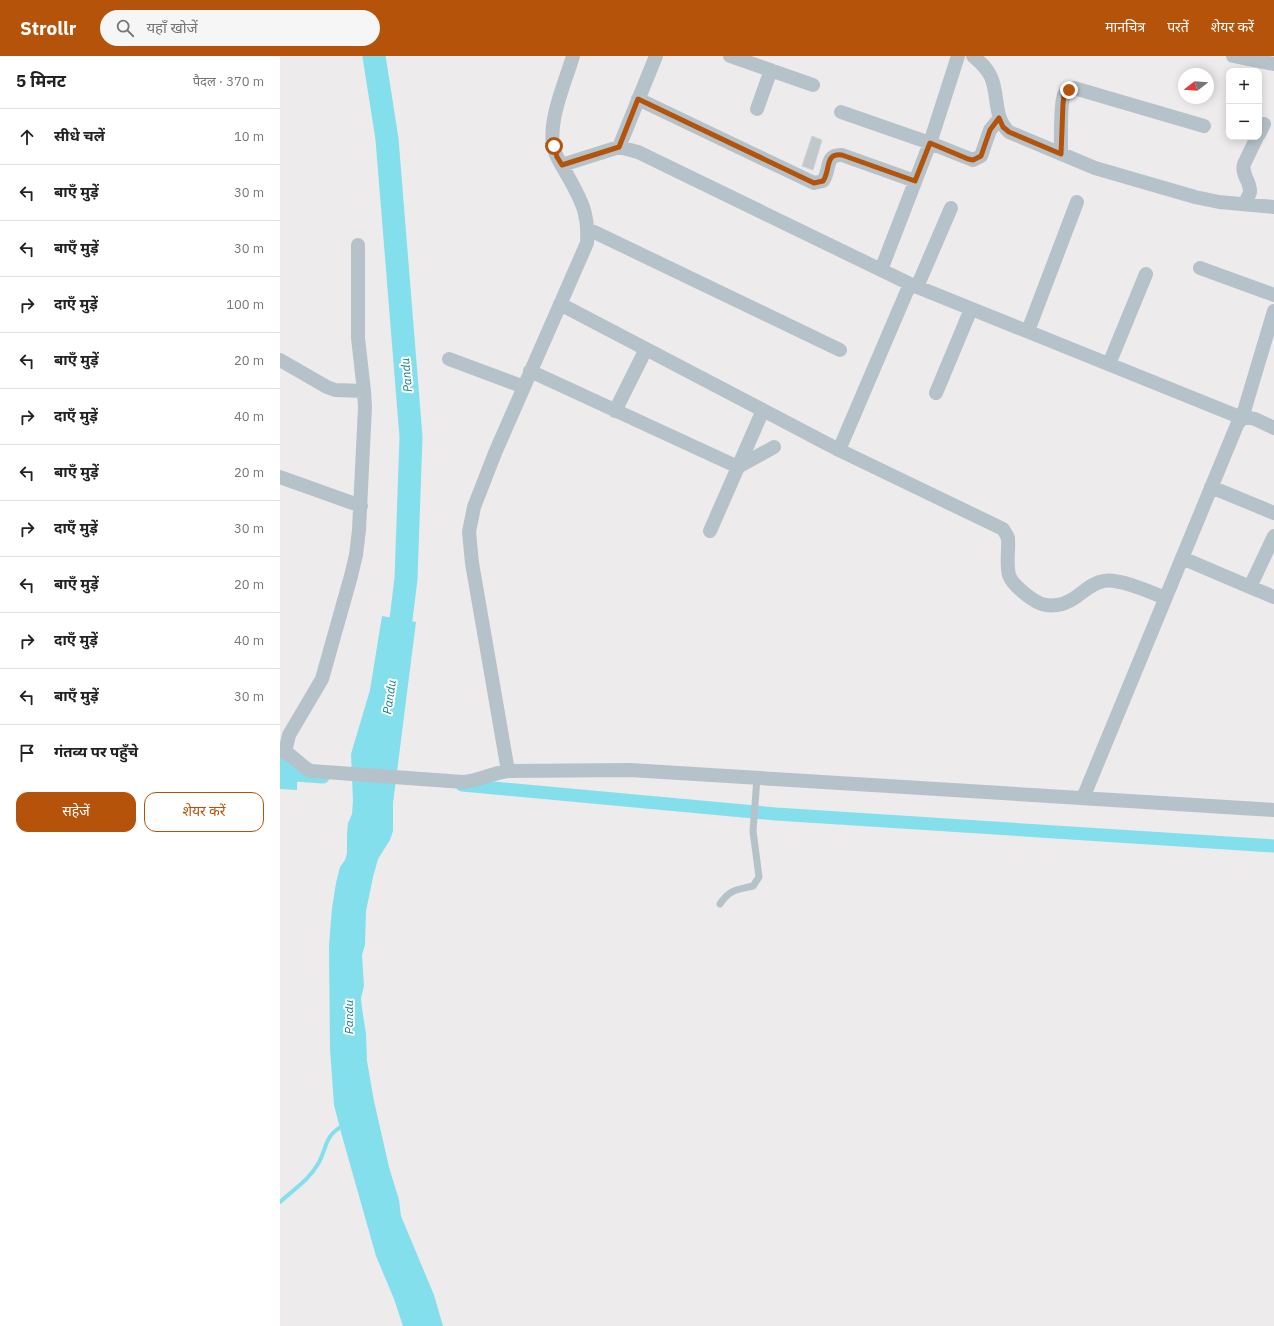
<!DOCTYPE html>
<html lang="hi">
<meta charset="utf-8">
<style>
:root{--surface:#fff;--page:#f6f6f6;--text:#222;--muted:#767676;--line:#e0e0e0;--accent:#b45309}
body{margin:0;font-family:"IBM Plex Sans","Noto Sans Devanagari",sans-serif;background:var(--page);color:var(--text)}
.controls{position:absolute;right:12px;top:12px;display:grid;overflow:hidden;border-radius:8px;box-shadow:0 2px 10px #0003}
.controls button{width:36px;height:36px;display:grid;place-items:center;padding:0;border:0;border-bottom:1px solid var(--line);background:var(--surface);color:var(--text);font:20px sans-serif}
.compass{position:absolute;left:898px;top:12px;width:36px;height:36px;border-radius:50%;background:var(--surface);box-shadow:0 2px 10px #0003;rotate:253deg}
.stop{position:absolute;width:12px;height:12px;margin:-9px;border:3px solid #b45309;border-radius:50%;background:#fff}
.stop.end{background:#b45309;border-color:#fff;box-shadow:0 1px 4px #0008}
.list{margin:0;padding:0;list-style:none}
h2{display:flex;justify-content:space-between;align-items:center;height:52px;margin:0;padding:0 16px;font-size:17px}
h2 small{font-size:13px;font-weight:400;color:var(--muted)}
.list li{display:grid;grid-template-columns:26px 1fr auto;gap:12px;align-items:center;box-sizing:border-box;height:56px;padding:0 16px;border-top:1px solid var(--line)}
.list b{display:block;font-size:15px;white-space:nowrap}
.list em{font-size:13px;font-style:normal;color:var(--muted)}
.actions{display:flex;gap:8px;padding:12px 16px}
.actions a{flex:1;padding:9px 0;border:1px solid var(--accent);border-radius:12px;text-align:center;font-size:14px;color:var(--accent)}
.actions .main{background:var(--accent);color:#fff}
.icon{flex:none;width:22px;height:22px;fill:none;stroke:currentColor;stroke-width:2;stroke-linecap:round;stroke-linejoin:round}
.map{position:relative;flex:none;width:994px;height:1270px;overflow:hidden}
header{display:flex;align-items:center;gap:24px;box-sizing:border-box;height:56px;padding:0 20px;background:var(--accent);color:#fff}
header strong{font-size:19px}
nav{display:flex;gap:22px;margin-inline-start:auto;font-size:14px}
.search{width:280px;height:36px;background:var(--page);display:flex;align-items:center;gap:10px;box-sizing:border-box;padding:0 14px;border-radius:22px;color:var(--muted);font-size:15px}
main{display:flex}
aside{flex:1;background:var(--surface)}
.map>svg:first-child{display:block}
</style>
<header>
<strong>Strollr</strong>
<div class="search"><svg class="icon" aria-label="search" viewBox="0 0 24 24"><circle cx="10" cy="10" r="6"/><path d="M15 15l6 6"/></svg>यहाँ खोजें</div>
<nav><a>मानचित्र</a><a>परतें</a><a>शेयर करें</a></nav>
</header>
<main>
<aside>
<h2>5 मिनट<small>पैदल · 370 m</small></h2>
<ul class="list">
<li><svg class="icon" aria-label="ahead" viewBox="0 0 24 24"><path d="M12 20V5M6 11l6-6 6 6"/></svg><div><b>सीधे चलें</b></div><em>10 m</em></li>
<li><svg class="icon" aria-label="left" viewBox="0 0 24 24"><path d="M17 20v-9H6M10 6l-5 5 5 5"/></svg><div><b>बाएँ मुड़ें</b></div><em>30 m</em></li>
<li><svg class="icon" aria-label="left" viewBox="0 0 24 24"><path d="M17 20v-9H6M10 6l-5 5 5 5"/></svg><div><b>बाएँ मुड़ें</b></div><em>30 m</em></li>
<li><svg class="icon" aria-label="right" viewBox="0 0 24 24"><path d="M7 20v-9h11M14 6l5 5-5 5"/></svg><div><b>दाएँ मुड़ें</b></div><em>100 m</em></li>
<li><svg class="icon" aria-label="left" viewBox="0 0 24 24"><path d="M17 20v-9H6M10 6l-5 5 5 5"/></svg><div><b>बाएँ मुड़ें</b></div><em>20 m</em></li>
<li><svg class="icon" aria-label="right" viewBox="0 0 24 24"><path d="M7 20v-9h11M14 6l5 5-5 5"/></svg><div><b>दाएँ मुड़ें</b></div><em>40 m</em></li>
<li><svg class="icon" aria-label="left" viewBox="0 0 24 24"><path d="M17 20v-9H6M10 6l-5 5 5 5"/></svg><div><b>बाएँ मुड़ें</b></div><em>20 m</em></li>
<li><svg class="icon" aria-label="right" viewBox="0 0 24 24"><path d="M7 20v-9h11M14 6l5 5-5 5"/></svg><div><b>दाएँ मुड़ें</b></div><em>30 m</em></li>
<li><svg class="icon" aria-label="left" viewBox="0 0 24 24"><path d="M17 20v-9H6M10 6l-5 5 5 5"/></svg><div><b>बाएँ मुड़ें</b></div><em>20 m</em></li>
<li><svg class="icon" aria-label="right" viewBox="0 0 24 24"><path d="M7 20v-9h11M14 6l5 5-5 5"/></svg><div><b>दाएँ मुड़ें</b></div><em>40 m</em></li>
<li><svg class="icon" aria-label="left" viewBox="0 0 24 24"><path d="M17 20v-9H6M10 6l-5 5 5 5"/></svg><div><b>बाएँ मुड़ें</b></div><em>30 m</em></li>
<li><svg class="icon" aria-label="arrive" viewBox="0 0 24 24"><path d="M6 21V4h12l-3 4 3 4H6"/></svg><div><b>गंतव्य पर पहुँचे</b></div></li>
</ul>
<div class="actions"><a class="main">सहेजें</a><a>शेयर करें</a></div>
</aside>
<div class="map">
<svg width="994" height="1270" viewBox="0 0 994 1270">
<rect width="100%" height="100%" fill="#eeebec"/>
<path fill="#84dfec" d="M102 560 136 566 113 747V775L110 784 98 803 93 821 86 855 85 889 82 899 84 930 81 942 82 952 86 978 87 1005 94 1045 109 1111 119 1144 121 1160 154 1239 163 1270H123L114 1243 96 1200 62 1080 54 1049 50 993 49 889 52 852 56 827 60 811 65 804 67 797V778L68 767 72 758 73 744 71 698 90 634Z
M0 700 17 703V734L0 733Z"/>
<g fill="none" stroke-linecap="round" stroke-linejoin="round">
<path stroke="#84dfec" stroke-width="4" d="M0 1146C13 1134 29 1124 38 1108 47 1093 44 1079 63 1070"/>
<path stroke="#84dfec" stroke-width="13" d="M0 718 43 721
M182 729 496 758 994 790"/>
<path stroke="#84dfec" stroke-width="23" d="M94 0 107 83 131 381 126 523 117 595"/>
</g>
<path fill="#c2c7cc" stroke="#cfd2d8" d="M532 80 542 84 533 114 522 110Z"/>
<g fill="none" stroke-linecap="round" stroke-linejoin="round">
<path stroke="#b6c2c9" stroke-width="7" d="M440 848C450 833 457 834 473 830L479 821 473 775 477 722"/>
<path stroke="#b6c2c9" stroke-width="14" d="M450 0 533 29
M693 0C700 6 707 12 711 21 719 39 713 61 729 76L815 112 915 141 939 146 994 151
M953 0 994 8
M358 43 534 127 543 125C551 114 544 98 562 99L635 125
M477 53 491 14
M561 56 650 87 693 104 701 100 710 74 719 63
M979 78 984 68
M339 91 376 0
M781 98C781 87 780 47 784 39 786 35 791 33 794 32L924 70
M282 109 339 91 358 96 630 228 962 362 994 255
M965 148C966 144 969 140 970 136 971 126 961 119 964 108L977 81
M308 173 560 294
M78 189V282L84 335
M920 212 994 239
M601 214 650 87 678 0
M637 231 671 152
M280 248 559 394 723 473 726 478 728 482C729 494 726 507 729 519 732 529 755 548 766 549 772 550 782 549 787 546 800 541 809 527 824 525 839 522 870 536 885 542
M748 275 797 146
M169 303 244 331
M0 304 47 331 55 334 84 335 85 351 79 474 76 499 71 520 42 623 9 679 5 696
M829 308 866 218
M250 315 458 411 494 391
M656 337 691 253
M335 355 366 293
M559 394 630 228
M0 421 81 450
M931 431 994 457
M430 475 483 354
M902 502 970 531 994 480
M970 531 994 541
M0 695C13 697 19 710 31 715L183 726C200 725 211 717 228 715L350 714 994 754
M228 715 192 507 189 476 194 451 215 397 307 187C309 155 300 142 285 115 280 107 275 99 273 90 269 61 285 27 293 0
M803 742 957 369 962 362H970L975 363 994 372"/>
</g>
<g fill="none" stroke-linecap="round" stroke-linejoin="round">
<path stroke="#b45309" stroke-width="5" d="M274 90 277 101 282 109 339 91 358 43 534 127 543 125C551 114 544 97 562 99L635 125 650 87 688 103 693 104 701 100 710 74 719 62 723 71 729 76 781 98 783 48 784 39 789 34"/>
</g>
<g text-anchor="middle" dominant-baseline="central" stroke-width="4" stroke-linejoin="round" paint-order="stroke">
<g font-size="12" font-style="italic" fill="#0c7f8f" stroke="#fff">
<text transform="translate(126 319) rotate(-95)">Pandu</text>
<text transform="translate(109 641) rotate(-82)">Pandu</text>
<text transform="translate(68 961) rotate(-90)">Pandu</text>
</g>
</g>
</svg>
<div class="controls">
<button>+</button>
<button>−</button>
</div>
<svg class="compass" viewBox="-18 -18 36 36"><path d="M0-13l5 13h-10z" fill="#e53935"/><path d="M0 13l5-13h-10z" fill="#767676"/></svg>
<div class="stop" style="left:274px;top:90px"></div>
<div class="stop end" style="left:789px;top:34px"></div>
</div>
</main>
